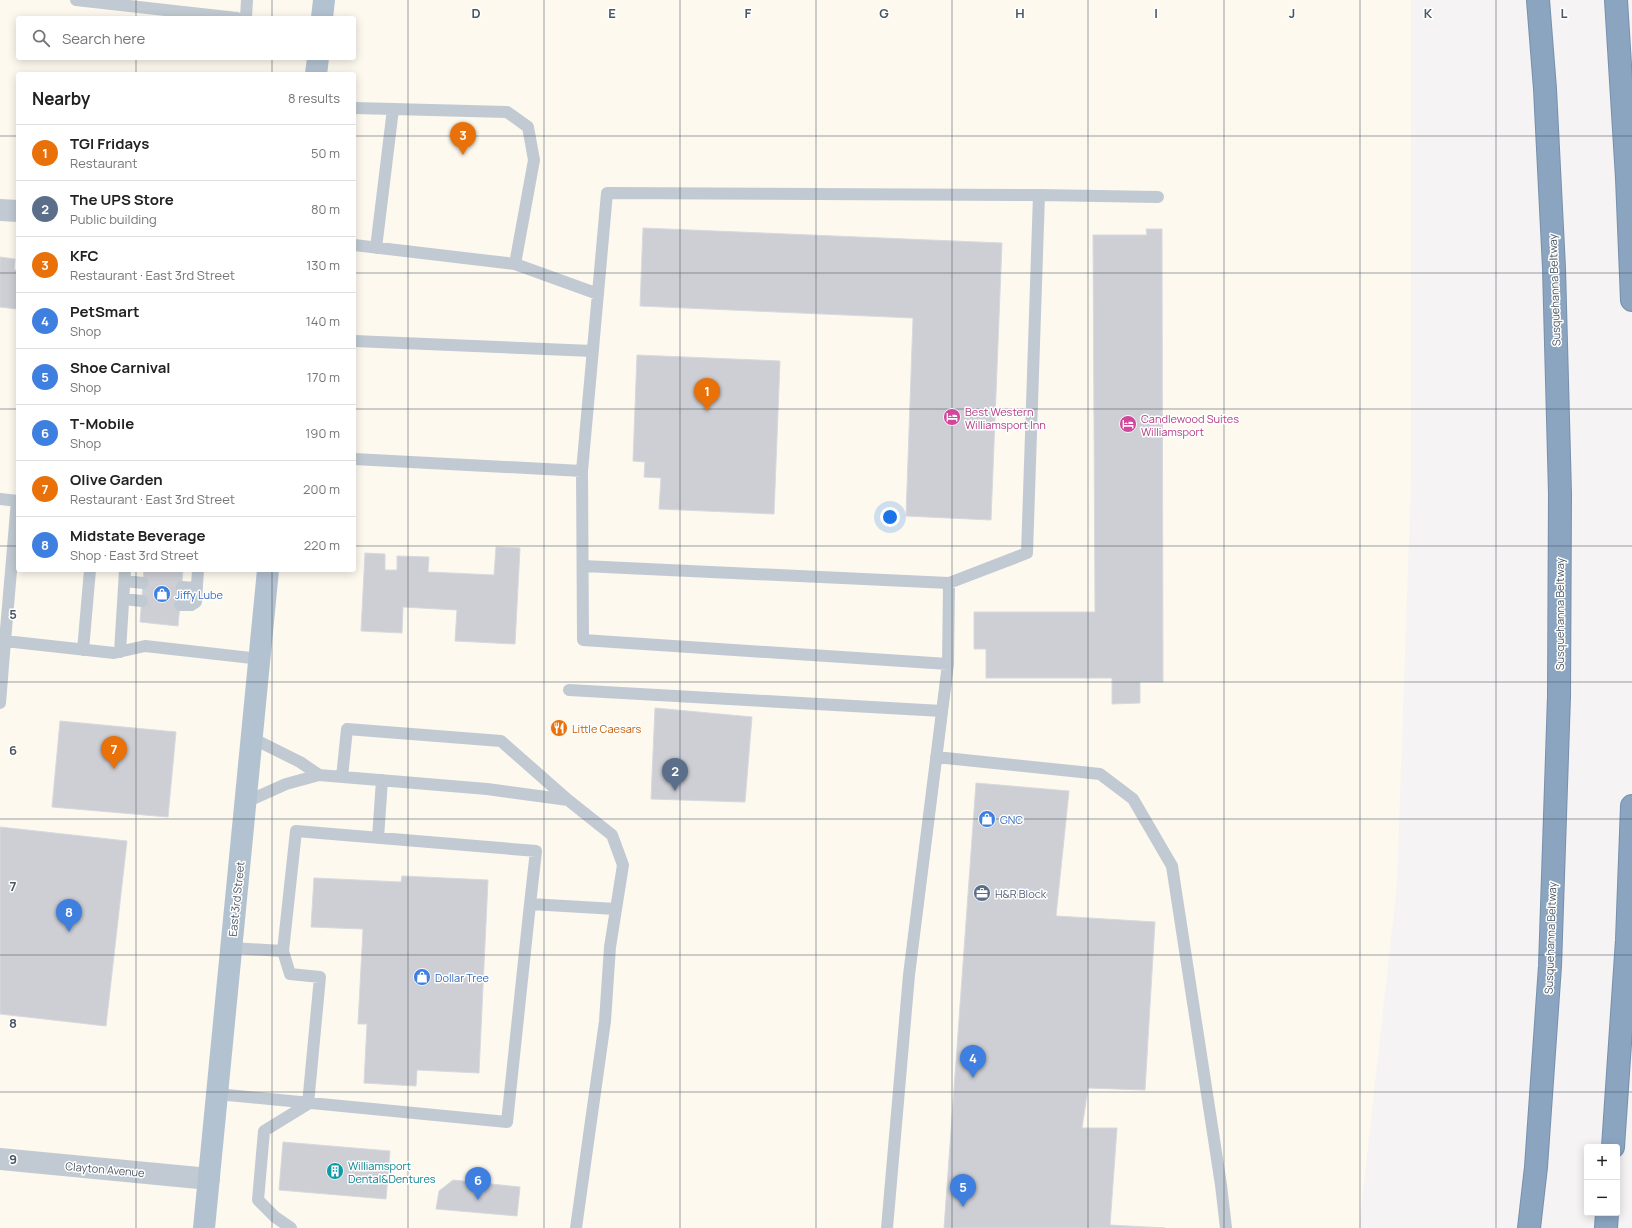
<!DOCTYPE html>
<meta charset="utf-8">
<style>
:root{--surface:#fff;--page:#f2f2f2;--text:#222;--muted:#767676;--line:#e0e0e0;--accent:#db2777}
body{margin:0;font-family:Manrope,sans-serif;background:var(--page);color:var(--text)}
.controls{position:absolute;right:12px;bottom:12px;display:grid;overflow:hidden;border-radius:4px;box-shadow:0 2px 10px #0003}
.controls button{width:36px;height:36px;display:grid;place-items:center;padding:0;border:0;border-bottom:1px solid var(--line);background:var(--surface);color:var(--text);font:20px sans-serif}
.you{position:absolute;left:890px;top:517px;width:14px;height:14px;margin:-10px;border:3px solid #fff;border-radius:50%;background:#1a73e8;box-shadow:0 0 0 6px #1a73e833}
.badge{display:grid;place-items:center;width:26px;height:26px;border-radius:50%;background:var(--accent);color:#fff;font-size:13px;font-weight:700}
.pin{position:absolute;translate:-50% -33px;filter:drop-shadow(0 1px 2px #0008)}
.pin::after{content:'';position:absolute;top:21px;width:14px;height:12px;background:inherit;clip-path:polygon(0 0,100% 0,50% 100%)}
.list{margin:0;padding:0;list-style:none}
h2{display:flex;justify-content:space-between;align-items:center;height:52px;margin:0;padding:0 16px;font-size:17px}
h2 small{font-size:13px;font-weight:400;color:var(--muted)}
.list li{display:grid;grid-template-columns:26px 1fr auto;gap:12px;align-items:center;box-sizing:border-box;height:56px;padding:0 16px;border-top:1px solid var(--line)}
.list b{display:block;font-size:15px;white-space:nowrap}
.list p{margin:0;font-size:13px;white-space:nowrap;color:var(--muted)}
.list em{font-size:13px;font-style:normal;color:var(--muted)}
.icon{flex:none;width:22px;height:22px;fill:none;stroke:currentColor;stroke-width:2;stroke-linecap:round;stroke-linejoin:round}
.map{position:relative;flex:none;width:1632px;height:1228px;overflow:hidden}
.search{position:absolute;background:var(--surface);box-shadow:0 2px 10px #0003;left:16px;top:16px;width:340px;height:44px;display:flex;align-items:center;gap:10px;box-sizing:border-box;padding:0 14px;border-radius:4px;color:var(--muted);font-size:15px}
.panel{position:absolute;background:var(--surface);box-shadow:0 2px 10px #0003;left:16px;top:72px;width:340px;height:500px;border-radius:4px}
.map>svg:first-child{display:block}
</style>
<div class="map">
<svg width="1632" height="1228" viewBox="0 0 1632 1228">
<rect width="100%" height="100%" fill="#f5f3f3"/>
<path fill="#fdf9ef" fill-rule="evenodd" d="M0 0H1411V481L1397 884 1359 1228H0ZM18 18H354V58H18ZM18 74H354V570H18Z"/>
<path fill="#cdcfd5" stroke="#d7d9de" d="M643 228 1002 243 991 520 906 516 913 318 640 306Z
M1146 229H1162L1163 682H1140V703L1112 704V678H986V649H974V612H1095L1093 235H1147Z
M0 257 15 259 14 270H18L17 309 0 307Z
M637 355 780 361 774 514 659 509 661 478 644 477 645 462 633 461Z
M496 547 520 548 515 644 455 641 457 610 403 607 402 633 361 631 365 553 385 554V570H397V556L429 557 428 572 494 575Z
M144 570H183L178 626 140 622Z
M655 708 752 717 745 802 651 799Z
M60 721 176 732 168 817 52 807Z
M976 783 1069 791 1056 916 1155 922 1145 1090 1088 1088 1082 1128H1117L1110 1225 1165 1228H944Z
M0 827 127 841 106 1026 0 1014Z
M402 876 488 880 479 1073 417 1070 416 1086 364 1083 367 1024H358L363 929 311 927 314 878 401 882Z
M283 1142 390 1151 386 1199 279 1190Z
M453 1180 520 1187 517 1216 436 1209 439 1191Z"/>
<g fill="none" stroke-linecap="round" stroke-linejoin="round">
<g stroke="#7690ad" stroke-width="24">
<path id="motorway" d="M1616 0 1627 178 1632 300
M1613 1147 1627 940 1632 806
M1529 1228 1536 1167 1550 966 1559 696 1560 494 1554 268 1545 89 1538 0
M1606 1228 1607 1213"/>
</g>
<path stroke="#c1cad2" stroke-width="12" d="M76 0 237 18
M246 18 247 0
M354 108 393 109 376 248
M393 109 507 112 528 127 534 160 515 264
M1039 195 1158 197
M354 245 515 264 598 294
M354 341 593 351
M354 459 582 471 583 640 948 664 909 975 887 1228
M582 471 607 193 1039 195 1027 553 949 583 583 566
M0 499 18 501
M125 581 143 583
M182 587 197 588
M124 599 142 601
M180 605H191L196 602 198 570
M5 641 17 501
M83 650 90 570
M120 652 125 570
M948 664 949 583
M569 690 942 711
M0 703 5 641 114 653 145 646 260 659
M252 738 300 762 319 775
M936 757 1100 774 1133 799 1172 866 1221 1185 1226 1228
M342 777 347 729 501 741 568 800
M246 802 286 784 319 775 487 789 568 800 612 835 623 865 610 947 605 1021 576 1228
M378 838 382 780
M232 948 283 951 290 974 320 977 308 1104
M283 951 296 831 536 851 530 904
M217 1094 507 1122 530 904 616 909
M291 1228 275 1217 258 1200 264 1131 308 1104"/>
<path stroke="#c1cad2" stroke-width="22" d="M0 210 18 211
M0 1159 209 1179"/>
<path stroke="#b3c2d1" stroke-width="22" d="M322 18 324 0
M316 74 318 58
M204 1228 268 570"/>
<use href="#motorway" stroke="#8ba5c1" stroke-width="22"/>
</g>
<path fill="none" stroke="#4a5661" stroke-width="1" stroke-opacity="0.55" d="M136 0V18M272 0V18M408 0V1228M544 0V1228M680 0V1228M816 0V1228M952 0V1228M1088 0V1228M1224 0V1228M1360 0V1228M1496 0V1228M136 58V74M272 58V74M0 136H18M354 136H1632M0 273H18M354 273H1632M0 409H18M354 409H1632M0 546H18M354 546H1632M136 570V1228M272 570V1228M0 682H1632M0 819H1632M0 955H1632M0 1092H1632"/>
<defs>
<g id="hotel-disc" transform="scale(0.9)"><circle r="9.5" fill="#d1479c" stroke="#fff"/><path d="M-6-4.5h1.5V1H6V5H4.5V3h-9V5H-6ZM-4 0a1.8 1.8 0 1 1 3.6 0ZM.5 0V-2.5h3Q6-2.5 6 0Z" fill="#fff"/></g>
<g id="shop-disc" transform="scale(0.9)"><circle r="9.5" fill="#3f7fe0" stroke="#fff"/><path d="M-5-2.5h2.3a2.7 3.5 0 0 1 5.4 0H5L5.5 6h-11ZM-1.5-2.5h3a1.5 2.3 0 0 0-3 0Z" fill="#fff"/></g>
<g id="restaurant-disc" transform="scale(0.9)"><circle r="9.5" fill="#e8710a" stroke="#fff"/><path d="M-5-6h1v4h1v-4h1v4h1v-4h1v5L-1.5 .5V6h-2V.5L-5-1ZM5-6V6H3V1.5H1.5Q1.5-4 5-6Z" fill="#fff"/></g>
<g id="office-disc" transform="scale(0.9)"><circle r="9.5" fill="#5c6f8a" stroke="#fff"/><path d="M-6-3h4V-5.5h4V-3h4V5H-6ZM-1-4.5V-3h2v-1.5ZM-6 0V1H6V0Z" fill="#fff"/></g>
<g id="building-disc" transform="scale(0.9)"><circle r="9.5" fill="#0f9aa8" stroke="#fff"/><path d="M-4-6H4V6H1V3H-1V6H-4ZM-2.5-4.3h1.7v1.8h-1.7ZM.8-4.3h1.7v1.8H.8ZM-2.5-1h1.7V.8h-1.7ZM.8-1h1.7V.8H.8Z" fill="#fff"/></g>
</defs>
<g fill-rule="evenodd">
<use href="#hotel-disc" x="952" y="417"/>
<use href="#hotel-disc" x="1128" y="424"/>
<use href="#shop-disc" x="162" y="594"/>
<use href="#restaurant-disc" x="559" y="728"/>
<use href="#shop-disc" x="987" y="819"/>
<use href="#office-disc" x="982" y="893"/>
<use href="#shop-disc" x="422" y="977"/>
<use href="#building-disc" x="335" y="1171"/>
</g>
<g text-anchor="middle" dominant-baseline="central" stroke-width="3" stroke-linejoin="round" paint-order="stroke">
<g font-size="11" fill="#4a5661" stroke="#fff">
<text transform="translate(1554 290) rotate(-92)">Susquehanna Beltway</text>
<text transform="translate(1559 614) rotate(-90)">Susquehanna Beltway</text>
<text transform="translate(236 899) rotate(-84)">East 3rd Street</text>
<text transform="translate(1550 938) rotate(-88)">Susquehanna Beltway</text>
<text transform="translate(105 1169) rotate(5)">Clayton Avenue</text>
</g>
<g font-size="11" fill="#b23c85" stroke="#fff" text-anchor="start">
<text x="965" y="411">Best Western<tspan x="965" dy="13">Williamsport Inn</tspan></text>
<text x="1141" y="418">Candlewood Suites<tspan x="1141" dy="13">Williamsport</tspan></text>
</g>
<g font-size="11" fill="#366cbe" stroke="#fff" text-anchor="start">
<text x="175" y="594">Jiffy Lube</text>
<text x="1000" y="819">GNC</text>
<text x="435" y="977">Dollar Tree</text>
</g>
<g font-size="11" fill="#c56008" stroke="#fff" text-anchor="start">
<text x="572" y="728">Little Caesars</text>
</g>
<g font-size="11" fill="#4e5e75" stroke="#fff" text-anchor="start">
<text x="995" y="893">H&amp;R Block</text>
</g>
<g font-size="11" fill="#0d838f" stroke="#fff" text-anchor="start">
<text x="348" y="1165">Williamsport<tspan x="348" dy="13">Dental&amp;Dentures</tspan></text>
</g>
</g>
<g font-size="13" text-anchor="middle" font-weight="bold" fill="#4a5661" stroke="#fff" stroke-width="3" stroke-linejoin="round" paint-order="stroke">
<text x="476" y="18">D</text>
<text x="612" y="18">E</text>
<text x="748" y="18">F</text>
<text x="884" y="18">G</text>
<text x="1020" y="18">H</text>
<text x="1156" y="18">I</text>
<text x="1292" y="18">J</text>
<text x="1428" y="18">K</text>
<text x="1564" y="18">L</text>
<text x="13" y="619">5</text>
<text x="13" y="755">6</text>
<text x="13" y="891">7</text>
<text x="13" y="1028">8</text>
<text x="13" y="1164">9</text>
</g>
</svg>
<div class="controls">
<button>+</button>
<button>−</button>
</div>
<div class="you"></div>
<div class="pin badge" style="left:707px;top:411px;background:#e8710a">1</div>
<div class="pin badge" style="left:675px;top:791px;background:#5c6f8a">2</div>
<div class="pin badge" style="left:463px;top:155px;background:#e8710a">3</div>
<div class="pin badge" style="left:973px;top:1078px;background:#3f7fe0">4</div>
<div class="pin badge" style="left:963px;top:1207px;background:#3f7fe0">5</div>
<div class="pin badge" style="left:478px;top:1200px;background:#3f7fe0">6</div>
<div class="pin badge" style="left:114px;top:769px;background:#e8710a">7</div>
<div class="pin badge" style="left:69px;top:932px;background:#3f7fe0">8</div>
<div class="search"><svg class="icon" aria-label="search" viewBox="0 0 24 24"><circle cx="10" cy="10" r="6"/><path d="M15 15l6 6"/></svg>Search here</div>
<section class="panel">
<h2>Nearby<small>8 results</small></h2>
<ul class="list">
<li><span class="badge" style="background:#e8710a">1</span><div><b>TGI Fridays</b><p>Restaurant</p></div><em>50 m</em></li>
<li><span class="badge" style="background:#5c6f8a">2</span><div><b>The UPS Store</b><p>Public building</p></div><em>80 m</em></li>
<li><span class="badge" style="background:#e8710a">3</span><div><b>KFC</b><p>Restaurant · East 3rd Street</p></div><em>130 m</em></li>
<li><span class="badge" style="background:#3f7fe0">4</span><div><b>PetSmart</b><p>Shop</p></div><em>140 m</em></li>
<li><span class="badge" style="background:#3f7fe0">5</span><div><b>Shoe Carnival</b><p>Shop</p></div><em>170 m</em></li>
<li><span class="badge" style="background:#3f7fe0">6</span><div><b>T-Mobile</b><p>Shop</p></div><em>190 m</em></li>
<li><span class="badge" style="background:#e8710a">7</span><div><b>Olive Garden</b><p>Restaurant · East 3rd Street</p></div><em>200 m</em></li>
<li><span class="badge" style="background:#3f7fe0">8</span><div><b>Midstate Beverage</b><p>Shop · East 3rd Street</p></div><em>220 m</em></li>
</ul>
</section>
</div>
